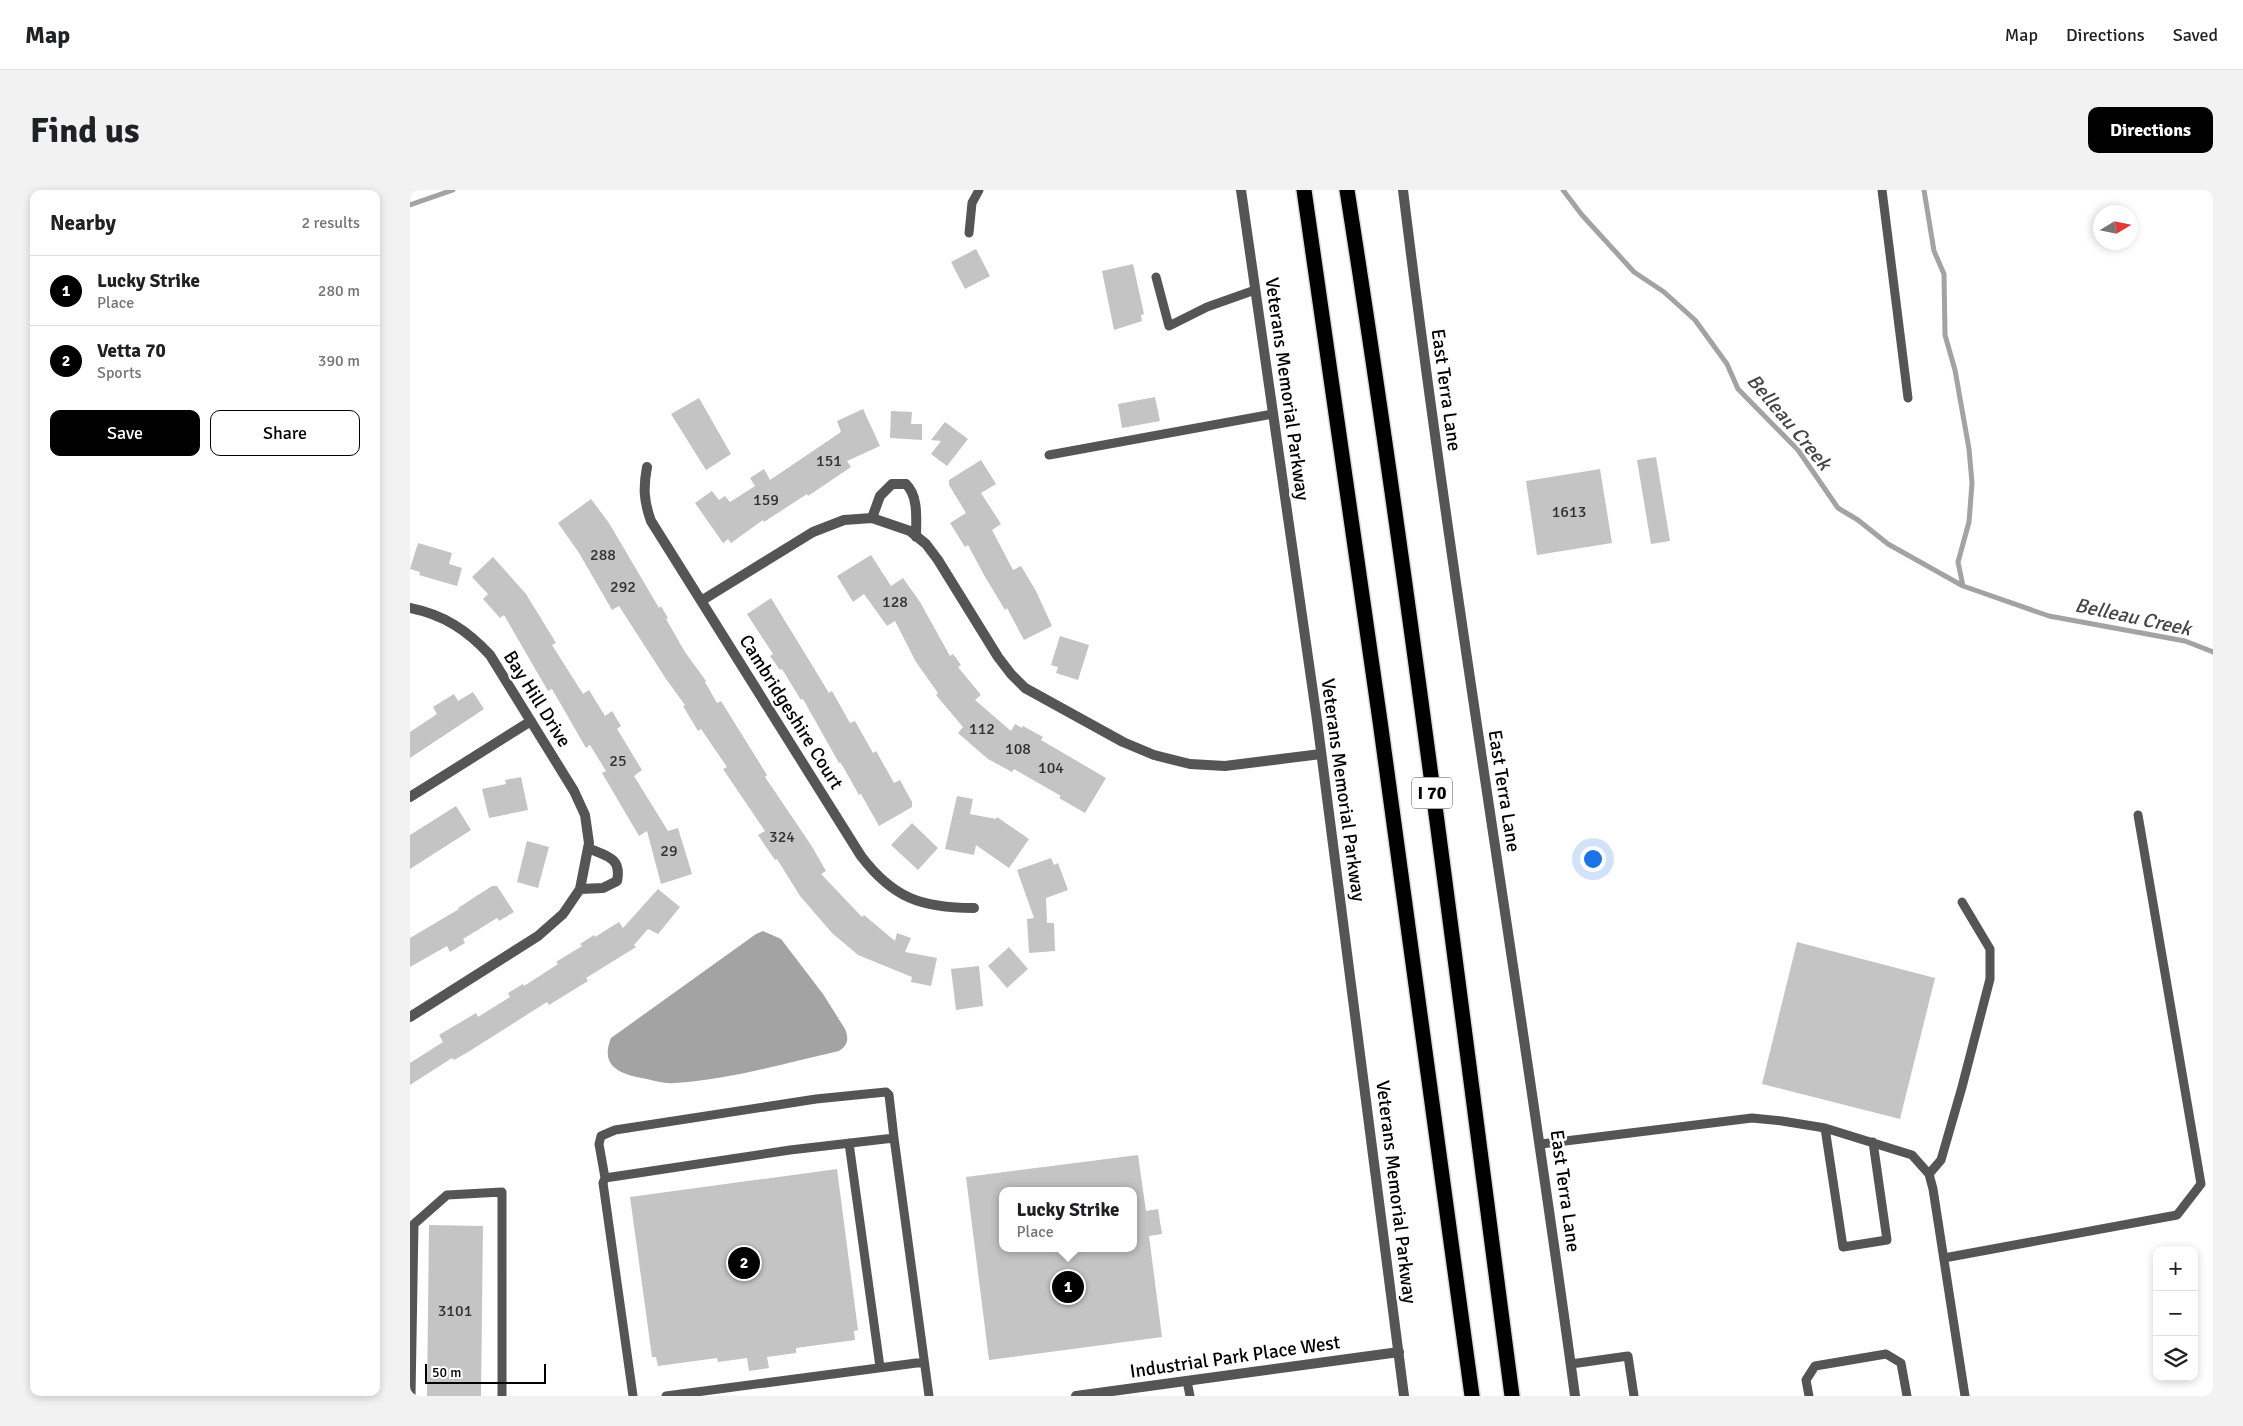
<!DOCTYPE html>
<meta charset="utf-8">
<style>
:root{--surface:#fff;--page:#f2f2f2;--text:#202124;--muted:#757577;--line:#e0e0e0;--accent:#000}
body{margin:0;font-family:Signika,sans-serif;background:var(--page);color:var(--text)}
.controls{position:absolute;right:15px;bottom:15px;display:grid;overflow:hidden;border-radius:10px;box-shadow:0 2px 8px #0003}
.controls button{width:45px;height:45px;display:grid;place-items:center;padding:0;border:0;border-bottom:1px solid var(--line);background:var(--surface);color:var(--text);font:25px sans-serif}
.compass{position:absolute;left:1683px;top:15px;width:45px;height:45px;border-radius:50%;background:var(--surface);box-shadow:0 2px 8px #0003;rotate:80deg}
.scale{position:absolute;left:15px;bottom:12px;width:121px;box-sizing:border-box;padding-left:5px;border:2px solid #000;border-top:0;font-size:14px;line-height:18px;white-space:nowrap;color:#000;-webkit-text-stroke:4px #fff;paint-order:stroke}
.you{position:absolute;left:1182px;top:668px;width:18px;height:18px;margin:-12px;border:4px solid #fff;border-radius:50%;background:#1a73e8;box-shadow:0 0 0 8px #1a73e833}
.badge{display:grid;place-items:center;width:32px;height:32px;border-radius:50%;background:var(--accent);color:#fff;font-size:16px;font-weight:700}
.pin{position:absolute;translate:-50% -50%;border:2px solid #fff;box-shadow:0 1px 5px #0006}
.popup{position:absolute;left:589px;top:997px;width:138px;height:65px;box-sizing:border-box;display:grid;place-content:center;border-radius:10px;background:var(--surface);filter:drop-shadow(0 1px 4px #0005);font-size:16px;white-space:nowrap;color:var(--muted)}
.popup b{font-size:19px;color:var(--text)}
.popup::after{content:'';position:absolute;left:50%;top:100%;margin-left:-10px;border:10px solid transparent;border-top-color:var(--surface)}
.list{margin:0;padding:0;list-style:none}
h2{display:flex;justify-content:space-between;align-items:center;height:65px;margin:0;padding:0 20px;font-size:21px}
h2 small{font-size:16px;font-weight:400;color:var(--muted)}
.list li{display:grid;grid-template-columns:32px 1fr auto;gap:15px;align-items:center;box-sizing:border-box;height:70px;padding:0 20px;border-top:1px solid var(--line)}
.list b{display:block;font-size:19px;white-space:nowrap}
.list p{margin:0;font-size:16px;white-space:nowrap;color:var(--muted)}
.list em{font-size:16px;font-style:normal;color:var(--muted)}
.actions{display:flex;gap:10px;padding:15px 20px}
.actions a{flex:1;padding:11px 0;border:1px solid var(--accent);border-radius:10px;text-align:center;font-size:18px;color:var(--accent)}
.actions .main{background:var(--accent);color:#fff}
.icon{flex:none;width:28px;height:28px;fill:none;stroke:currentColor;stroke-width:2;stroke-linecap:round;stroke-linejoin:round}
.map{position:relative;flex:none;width:1803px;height:1206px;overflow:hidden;border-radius:10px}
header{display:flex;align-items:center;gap:30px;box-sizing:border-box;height:70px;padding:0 25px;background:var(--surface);border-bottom:1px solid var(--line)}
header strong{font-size:24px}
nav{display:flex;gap:28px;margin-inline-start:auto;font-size:18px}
.intro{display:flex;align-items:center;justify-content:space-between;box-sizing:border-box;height:120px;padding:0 30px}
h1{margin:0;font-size:35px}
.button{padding:12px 22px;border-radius:10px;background:var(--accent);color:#fff;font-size:18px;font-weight:700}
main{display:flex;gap:30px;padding:0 30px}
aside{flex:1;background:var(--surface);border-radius:10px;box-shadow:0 2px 8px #0003}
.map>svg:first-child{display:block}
</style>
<header>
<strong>Map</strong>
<nav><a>Map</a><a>Directions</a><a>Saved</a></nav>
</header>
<div class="intro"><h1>Find us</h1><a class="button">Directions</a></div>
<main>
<aside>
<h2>Nearby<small>2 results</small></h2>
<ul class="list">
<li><span class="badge">1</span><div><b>Lucky Strike</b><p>Place</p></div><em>280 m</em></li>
<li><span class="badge">2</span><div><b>Vetta 70</b><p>Sports</p></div><em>390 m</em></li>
</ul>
<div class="actions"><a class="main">Save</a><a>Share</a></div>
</aside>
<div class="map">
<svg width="1803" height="1206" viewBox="0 0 1803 1206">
<rect width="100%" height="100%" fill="#fff"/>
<path fill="#a3a3a3" d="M353 741 371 749 413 804 435 839C439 849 438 855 429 861 375 873 319 890 264 893 255 894 246 891 237 889 212 885 189 878 201 848L346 744Z"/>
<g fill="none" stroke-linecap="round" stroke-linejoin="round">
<path stroke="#a3a3a3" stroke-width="5" d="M1153 0 1172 25 1224 82 1254 102 1285 130 1317 174 1328 199 1388 260 1428 318 1448 330 1478 354 1553 396 1639 426 1775 451 1803 462
M1514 0 1524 61 1534 84 1535 145 1545 180 1559 259 1562 293 1559 332 1548 372 1553 396
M0 15 43 0"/>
</g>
<path fill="#c4c4c4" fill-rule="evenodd" d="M566 59 580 86 555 99 541 72Z
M723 74 734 124 731 125 732 131 704 140 692 81Z
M745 207 750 231 712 238 708 214Z
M289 208 321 264 296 280 261 224Z
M453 219 470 256 437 271 441 277 398 306 397 304 354 332 353 330 321 353 318 349 313 353 285 313 302 301 309 310 315 306 320 312 345 296 340 288 354 279 360 290 431 242 427 231Z
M481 221 502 222 501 234H512V250L480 248Z
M535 232 558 249 537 276 521 264 531 251 521 250Z
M1246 267 1260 351 1241 354 1227 270Z
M571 270 586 294 571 303 591 334 582 340 603 380 611 376 626 401 642 436 614 450 597 418 595 420 574 385 558 355 555 357 540 333 556 323 539 295V290Z
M1190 279 1202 353 1127 365 1116 291Z
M181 309 199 333 249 418 251 416 258 428 256 429 275 462 296 491 295 492 307 513 311 511 357 585 355 587 401 655 416 681 411 684 452 727 454 725 485 751 487 743 501 748 495 762 527 768 521 796 501 792 502 787 448 765 422 743 390 706 367 669 365 670 348 645 355 641 313 579 317 577 291 539 288 541 273 516 275 515 256 489 209 416 202 420 169 363 148 333Z
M8 353 42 363 39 374 52 378 47 396 9 385 10 382 0 379Z
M461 365 481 396 493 388 510 412 540 466 543 464 551 475 548 477 571 505 565 510 601 541 605 534 612 538 613 536 633 547 631 550 696 588 675 623 649 608 651 606 604 579 602 582 578 569 548 543 553 537 526 505 528 503 506 472 485 431 477 436 454 404 443 412 427 386Z
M83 367 116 404 146 453 142 455 173 504 179 500 195 526 202 521 211 536 207 539 232 580 224 586 258 641 268 638 282 684 251 694 237 641 229 646 192 583 196 581 180 555 176 558 142 499 138 501 94 425 90 428 73 409 78 404 62 387Z
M361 408 419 503 422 501 440 533 445 531 463 563 466 561 484 593 490 590 502 612V617L469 636 451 604 449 605 431 573H429L393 509 391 510 372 479 370 480 360 466 363 464 337 424Z
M650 446 679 455 668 490 646 483 648 477 641 475Z
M63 502 74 519 0 568V542L27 524 23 517 44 504 48 511Z
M111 587 118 620 79 628 72 599 96 594 95 590Z
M547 606 563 609 560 624 586 629 587 627 619 649 599 678 566 655 564 665 535 659Z
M46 616 61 640 0 679V645Z
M502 633 528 658 508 680 481 655Z
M117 651 139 657 128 698 107 692Z
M641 668 644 675 648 673 658 700 636 708 637 733H644L645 761 619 763 617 729 624 728 607 680Z
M82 696H87L104 722 89 731 87 728 53 749 55 753 40 762 37 756 0 777V748L49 719 48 718Z
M248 699 270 717 248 744 238 739 224 755 226 757 176 788 178 791 139 815 137 812 58 862 44 870 42 868 0 895V873L33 852 29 845 66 823 68 827 100 807 98 803 113 794 114 796 148 774 146 772 172 756 170 754 184 745 185 747 209 732 213 738Z
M1387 752 1525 788 1490 929 1352 894Z
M599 757 618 779 597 798 578 776Z
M569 776 573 816 546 820 541 779Z
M728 965 736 1021 748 1019 752 1044 739 1046 752 1147 579 1170 556 987ZM593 1001H723V1058H593Z
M427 979 448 1140 444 1141 445 1150 386 1158V1163L357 1167 359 1178 339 1181 337 1168 308 1172 307 1168 248 1176 246 1167H242L220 1007Z
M19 1035 73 1036 71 1206H17Z"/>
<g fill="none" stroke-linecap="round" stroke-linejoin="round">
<g stroke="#dbdbdb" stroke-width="18">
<path id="motorway" d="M894 0 970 531 1062 1206
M937 0C1000 401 1049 804 1102 1206"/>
</g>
<path stroke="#555" stroke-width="9" d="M1472 0 1498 208
M559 43 562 13 569 0
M746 87 759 136 797 117 845 100
M639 265 863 224
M1415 938 1433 1057 1477 1050 1463 952
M439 953 470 1177
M1131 954 1342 928 1372 931 1415 938 1502 965 1519 984 1523 999 1555 1206
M1519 984 1531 970 1552 897 1580 789V759L1552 712
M195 988 189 954 191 946 205 940 406 909 476 902 479 905 484 948
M1534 1068 1767 1025 1791 994 1728 625
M1161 1174 1218 1166 1224 1206
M777 1191 780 1206
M1 1206 4 1034 37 1005 92 1002V1206
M223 1206 193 993 195 988 380 960 484 948 519 1206
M256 1206 514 1172
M1399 1206 1396 1190 1405 1176 1476 1164 1491 1173 1497 1206"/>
<path stroke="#555" stroke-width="10" d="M237 277C233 298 234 312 241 331L451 666C483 708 511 718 564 718
M462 328 470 306 482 294H496C509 307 506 330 506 347
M291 411 403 342 434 330 462 328 500 341 516 354 528 370 588 467 601 484 615 498 713 552 744 565 780 574 815 576 911 564
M0 418C34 425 57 440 80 465L164 601 175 625 179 653 170 699 153 724 128 746 0 827
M0 607 121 531
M170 699 193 698 207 691C212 667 196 666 178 658
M666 1206 989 1162"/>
<path stroke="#555" stroke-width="10" d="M831 0 907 530 994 1206
M993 0C1042 403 1111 804 1165 1206"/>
<use href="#motorway" stroke="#000" stroke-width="15"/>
</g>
<g text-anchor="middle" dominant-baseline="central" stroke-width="5" stroke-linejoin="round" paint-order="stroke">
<g font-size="16" fill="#313131">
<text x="419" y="271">151</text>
<text x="356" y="310">159</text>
<text x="1159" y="322">1613</text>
<text x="193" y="365">288</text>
<text x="213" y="397">292</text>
<text x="485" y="412">128</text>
<text x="572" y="539">112</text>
<text x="608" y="559">108</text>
<text x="208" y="571">25</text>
<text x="641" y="578">104</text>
<text x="372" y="647">324</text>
<text x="259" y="661">29</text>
<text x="45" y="1121">3101</text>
</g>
<rect fill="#fff" stroke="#4c4c4c" stroke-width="1" x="1002" y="587.5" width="40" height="31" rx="4"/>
<g font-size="18" font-weight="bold" fill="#000">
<text x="1022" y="603">I 70</text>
</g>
<g font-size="19" fill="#000" stroke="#fff">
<text transform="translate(877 199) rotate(82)">Veterans Memorial Parkway</text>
<text transform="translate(1036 200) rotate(82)">East Terra Lane</text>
<text transform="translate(127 509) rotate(58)">Bay Hill Drive</text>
<text transform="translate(381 522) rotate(58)">Cambridgeshire Court</text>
<text transform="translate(933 600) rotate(82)">Veterans Memorial Parkway</text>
<text transform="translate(1094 601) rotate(81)">East Terra Lane</text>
<text transform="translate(1155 1001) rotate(82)">East Terra Lane</text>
<text transform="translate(986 1002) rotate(83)">Veterans Memorial Parkway</text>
<text transform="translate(825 1167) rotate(-8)">Industrial Park Place West</text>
</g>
<g font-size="20" font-style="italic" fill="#444" stroke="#fff">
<text transform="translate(1379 232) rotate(50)">Belleau Creek</text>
<text transform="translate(1723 427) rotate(12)">Belleau Creek</text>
</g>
</g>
</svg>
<div class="controls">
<button>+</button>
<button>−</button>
<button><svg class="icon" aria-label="layers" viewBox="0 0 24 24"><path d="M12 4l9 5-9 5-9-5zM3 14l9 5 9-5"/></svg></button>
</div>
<svg class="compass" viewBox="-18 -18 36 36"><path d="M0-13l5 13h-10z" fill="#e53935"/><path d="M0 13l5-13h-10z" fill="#757577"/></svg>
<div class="scale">50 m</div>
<div class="you"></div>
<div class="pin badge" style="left:658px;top:1097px">1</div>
<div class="popup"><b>Lucky Strike</b>Place</div>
<div class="pin badge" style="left:334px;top:1073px">2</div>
</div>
</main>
